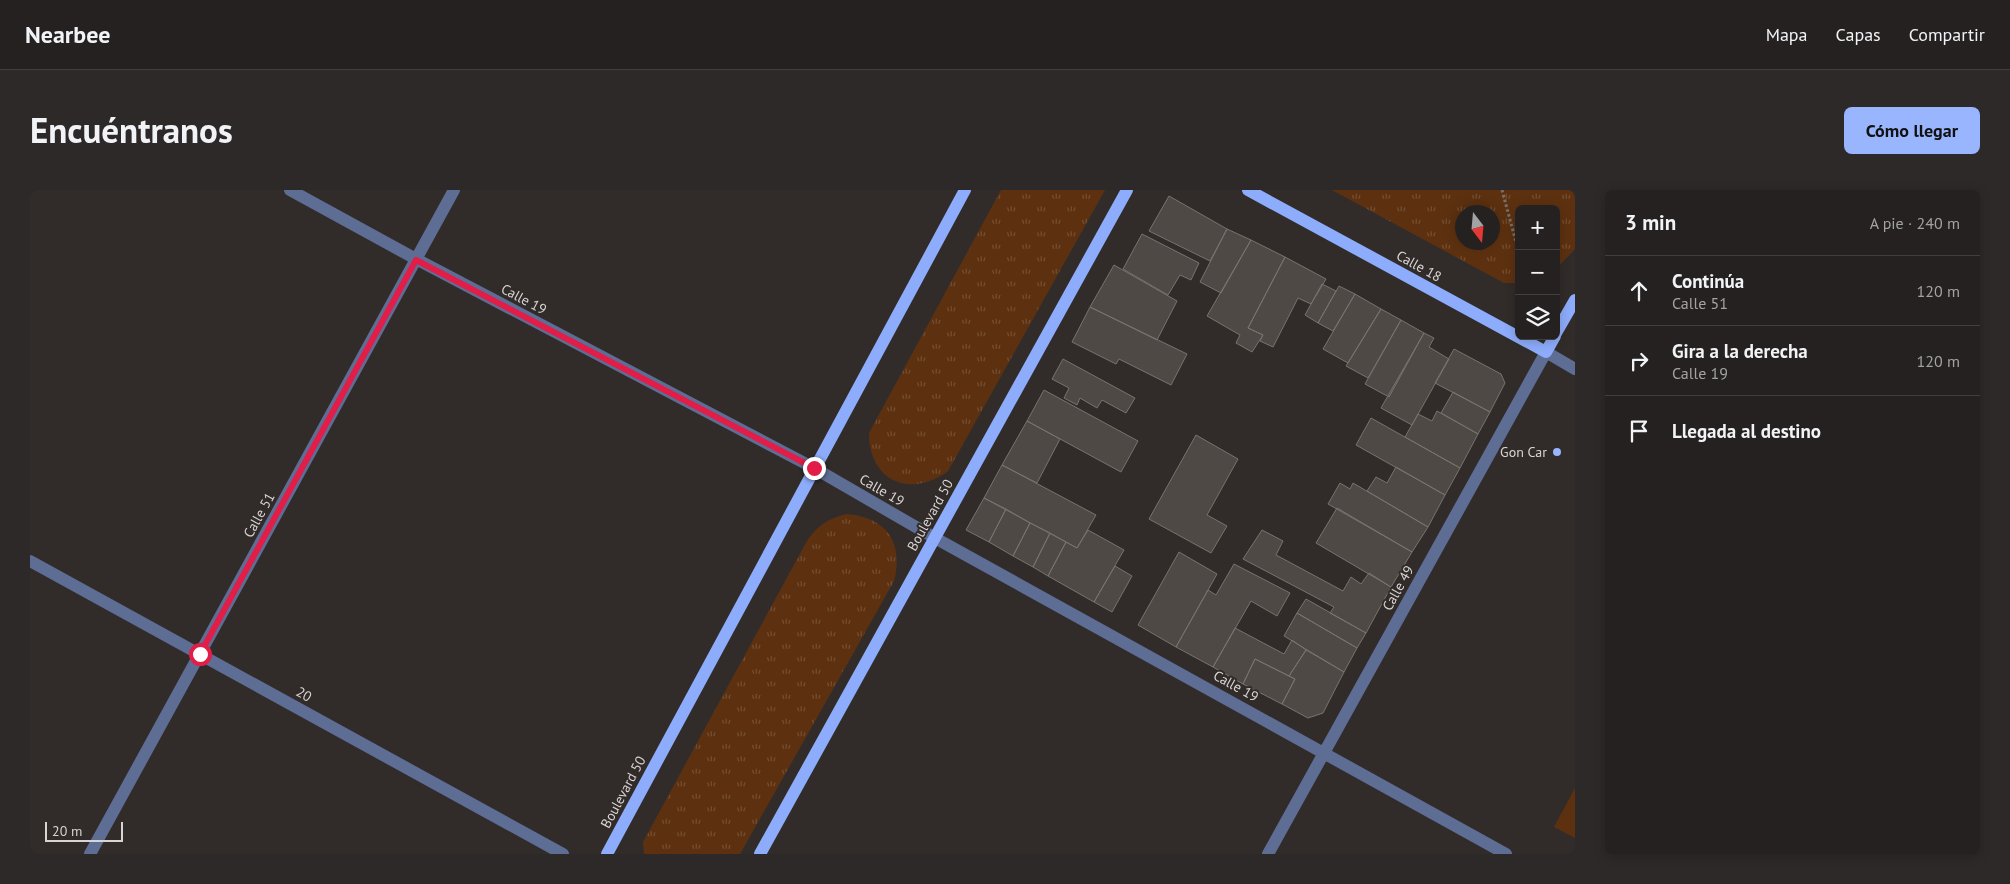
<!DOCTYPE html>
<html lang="es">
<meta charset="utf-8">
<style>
:root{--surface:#252120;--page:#2d2929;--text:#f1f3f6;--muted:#a3a3a5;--line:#423e3e;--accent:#99b5fd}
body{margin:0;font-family:"PT Sans",sans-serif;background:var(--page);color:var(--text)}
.controls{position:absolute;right:15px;top:15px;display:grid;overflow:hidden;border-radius:8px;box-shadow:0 2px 12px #0003}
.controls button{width:45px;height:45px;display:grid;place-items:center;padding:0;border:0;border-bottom:1px solid var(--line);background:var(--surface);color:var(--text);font:25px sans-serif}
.compass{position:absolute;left:1425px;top:15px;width:45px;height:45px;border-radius:50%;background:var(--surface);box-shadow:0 2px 12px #0003;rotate:164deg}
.scale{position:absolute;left:15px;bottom:12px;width:78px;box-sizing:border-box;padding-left:5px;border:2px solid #d8d4d3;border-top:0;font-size:14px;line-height:18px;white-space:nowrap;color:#d8d4d3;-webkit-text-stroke:4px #312c2a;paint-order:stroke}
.stop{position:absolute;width:15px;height:15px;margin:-11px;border:4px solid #e11d48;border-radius:50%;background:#fff}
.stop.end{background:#e11d48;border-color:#fff;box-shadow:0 1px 5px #0008}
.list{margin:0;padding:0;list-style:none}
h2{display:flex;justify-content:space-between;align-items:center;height:65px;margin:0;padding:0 20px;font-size:21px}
h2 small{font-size:16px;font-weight:400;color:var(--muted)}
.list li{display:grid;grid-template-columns:32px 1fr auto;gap:15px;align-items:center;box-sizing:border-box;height:70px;padding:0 20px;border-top:1px solid var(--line)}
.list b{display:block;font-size:19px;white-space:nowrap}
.list p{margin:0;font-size:16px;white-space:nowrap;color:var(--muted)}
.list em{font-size:16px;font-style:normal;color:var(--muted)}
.icon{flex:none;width:28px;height:28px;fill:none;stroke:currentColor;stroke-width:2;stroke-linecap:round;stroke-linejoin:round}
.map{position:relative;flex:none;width:1545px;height:664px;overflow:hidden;border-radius:8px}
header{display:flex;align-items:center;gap:30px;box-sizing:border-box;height:70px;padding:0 25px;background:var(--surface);border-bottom:1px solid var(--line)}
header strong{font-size:24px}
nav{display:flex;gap:28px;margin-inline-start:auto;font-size:18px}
.intro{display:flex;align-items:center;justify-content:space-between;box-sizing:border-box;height:120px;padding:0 30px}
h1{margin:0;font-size:35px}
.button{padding:12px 22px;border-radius:8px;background:var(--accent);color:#111;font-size:18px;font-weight:700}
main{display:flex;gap:30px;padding:0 30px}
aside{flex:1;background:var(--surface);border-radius:8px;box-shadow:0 2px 12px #0003}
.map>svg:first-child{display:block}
</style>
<header>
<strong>Nearbee</strong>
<nav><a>Mapa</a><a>Capas</a><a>Compartir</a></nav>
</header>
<div class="intro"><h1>Encuéntranos</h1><a class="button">Cómo llegar</a></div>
<main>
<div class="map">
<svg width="1545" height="664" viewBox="0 0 1545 664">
<defs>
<pattern id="park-tufts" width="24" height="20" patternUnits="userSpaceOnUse" patternTransform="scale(1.25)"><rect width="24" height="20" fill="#5d3110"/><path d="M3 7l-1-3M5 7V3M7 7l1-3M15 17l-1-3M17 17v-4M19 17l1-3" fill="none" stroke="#744e32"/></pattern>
</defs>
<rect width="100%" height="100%" fill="#312c2a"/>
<path fill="#5d3110" d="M1545 598V648L1524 637Z"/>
<path fill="url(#park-tufts)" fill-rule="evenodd" d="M971 0H1075L918 281C880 309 839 291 839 243Z
M1302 0H1545V59L1526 79V19H1489V93H1474ZM1432 22H1462V52H1432Z
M816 324C856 327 874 352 864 391L710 664H614L613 652 777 351C788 335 798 329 816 324Z"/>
<path fill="#4e4945" stroke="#797370" d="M1139 6 1197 39 1180 71 1119 41Z
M1197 39 1221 50 1191 103 1170 92Z
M1112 44 1169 73 1161 90 1150 85 1138 105 1093 79Z
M1221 50 1255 67 1218 138 1233 145 1222 162 1206 153 1210 145 1177 126Z
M1255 67 1296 89 1281 114 1268 108 1243 157 1230 151 1233 145 1218 138Z
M1084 75 1147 111 1127 150 1060 117Z
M1292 94 1306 101 1288 133 1275 125Z
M1309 96 1325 104 1303 141 1288 133Z
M1325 104 1351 119 1318 173 1293 159Z
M1060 117 1157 164 1141 195 1089 169 1086 174 1042 152Z
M1351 119 1371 130 1338 188 1316 176Z
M1371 130 1394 143 1359 207 1335 194Z
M1394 143 1404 148 1399 157 1419 169 1382 235 1351 218Z
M1424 159 1471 184 1475 193 1460 222 1405 193Z
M1033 169 1105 208 1096 223 1072 210 1067 218 1050 208 1047 215 1034 208 1039 198 1022 189Z
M1014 200 1108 251 1091 282 997 231Z
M1423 202 1460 222 1448 244 1411 223Z
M1407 221 1448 244 1430 278 1375 247 1388 224 1402 231Z
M1341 228 1430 278 1415 305 1326 255Z
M997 231 1030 249 1007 293 972 275Z
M1166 245 1208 269 1177 325 1197 336 1181 363 1119 329Z
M972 275 1066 325 1047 358 954 308Z
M1366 277 1415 305 1398 337 1337 301 1346 287 1357 293Z
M1310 293 1320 299 1323 293 1398 337 1382 362 1298 314Z
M954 308 976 319 959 352 936 340Z
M1307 318 1382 362 1361 397 1286 353Z
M976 319 1000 333 983 366 959 352Z
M1000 333 1020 343 1003 377 983 366Z
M1058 340 1094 360 1064 412 1018 386 1036 352 1047 358Z
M1232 340 1253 351 1246 365 1313 401 1321 387 1331 394 1339 383 1361 397 1336 443 1300 423 1304 417 1213 369Z
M1020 343 1036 352 1018 386 1003 377Z
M1149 362 1187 384 1146 457 1108 435Z
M1204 374 1260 403 1247 426 1221 411 1183 477 1146 457 1178 400 1186 405Z
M1085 376 1102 386 1082 422 1064 412Z
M1276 409 1336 443 1327 458 1267 423Z
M1267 423 1327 458 1314 482 1254 446Z
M1205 438 1254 464 1262 450 1276 460 1259 486 1225 469 1213 494 1183 477Z
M1276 460 1314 482 1293 523 1278 528 1252 514 1265 489 1259 486Z
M1225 469 1265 489 1252 514 1213 494Z"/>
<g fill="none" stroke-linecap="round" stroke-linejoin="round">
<path stroke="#76716f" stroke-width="3" stroke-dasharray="2.5 2.5" stroke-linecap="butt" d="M1472 0 1489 63"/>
<path stroke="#5e6d94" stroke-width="12" d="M260 0 386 69 784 278 905 348 1476 664
M0 371 533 664
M60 664 424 0
M1238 664 1516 162 1545 179"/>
<path stroke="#8dacfb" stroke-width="12" d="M1218 0 1516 162 1525 146
M1526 143 1545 110
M577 664 935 0
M730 664 1097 0"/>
</g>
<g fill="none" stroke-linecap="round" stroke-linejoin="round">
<path stroke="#e11d48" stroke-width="6" d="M170 464 386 70 784 278"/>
</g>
<circle fill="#99b5fd" stroke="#312c2a" stroke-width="2" cx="1527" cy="262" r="5"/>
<g text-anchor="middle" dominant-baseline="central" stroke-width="4" stroke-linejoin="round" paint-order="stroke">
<g font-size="14" fill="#d8d4d3" stroke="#312c2a">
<text transform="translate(1389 76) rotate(29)">Calle 18</text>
<text transform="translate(494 109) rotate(28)">Calle 19</text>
<text transform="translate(852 300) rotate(30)">Calle 19</text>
<text transform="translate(229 325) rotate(-61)">Calle 51</text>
<text transform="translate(900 325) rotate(-61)">Boulevard 50</text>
<text transform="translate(1368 398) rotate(-61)">Calle 49</text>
<text transform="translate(1206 496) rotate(29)">Calle 19</text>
<text transform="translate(274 504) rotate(29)">20</text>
<text transform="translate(593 602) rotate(-62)">Boulevard 50</text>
</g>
<g font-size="14" fill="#d8d4d3" stroke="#312c2a" text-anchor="end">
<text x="1517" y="262">Gon Car</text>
</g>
</g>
</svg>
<div class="controls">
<button>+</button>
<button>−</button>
<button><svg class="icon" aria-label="layers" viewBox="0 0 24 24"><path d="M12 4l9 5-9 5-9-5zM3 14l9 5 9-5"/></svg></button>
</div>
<svg class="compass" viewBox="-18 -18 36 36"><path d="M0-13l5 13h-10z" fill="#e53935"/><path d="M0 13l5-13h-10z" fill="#a3a3a5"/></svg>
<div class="scale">20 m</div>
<div class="stop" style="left:170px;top:464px"></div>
<div class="stop end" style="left:784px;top:278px"></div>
</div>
<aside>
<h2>3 min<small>A pie · 240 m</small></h2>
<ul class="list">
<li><svg class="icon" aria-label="ahead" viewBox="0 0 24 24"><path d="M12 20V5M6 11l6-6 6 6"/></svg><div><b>Continúa</b><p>Calle 51</p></div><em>120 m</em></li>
<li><svg class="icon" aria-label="right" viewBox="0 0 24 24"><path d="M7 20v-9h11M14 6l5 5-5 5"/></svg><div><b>Gira a la derecha</b><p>Calle 19</p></div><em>120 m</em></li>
<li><svg class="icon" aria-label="arrive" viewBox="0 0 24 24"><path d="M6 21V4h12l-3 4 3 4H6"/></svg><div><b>Llegada al destino</b></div></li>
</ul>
</aside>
</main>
